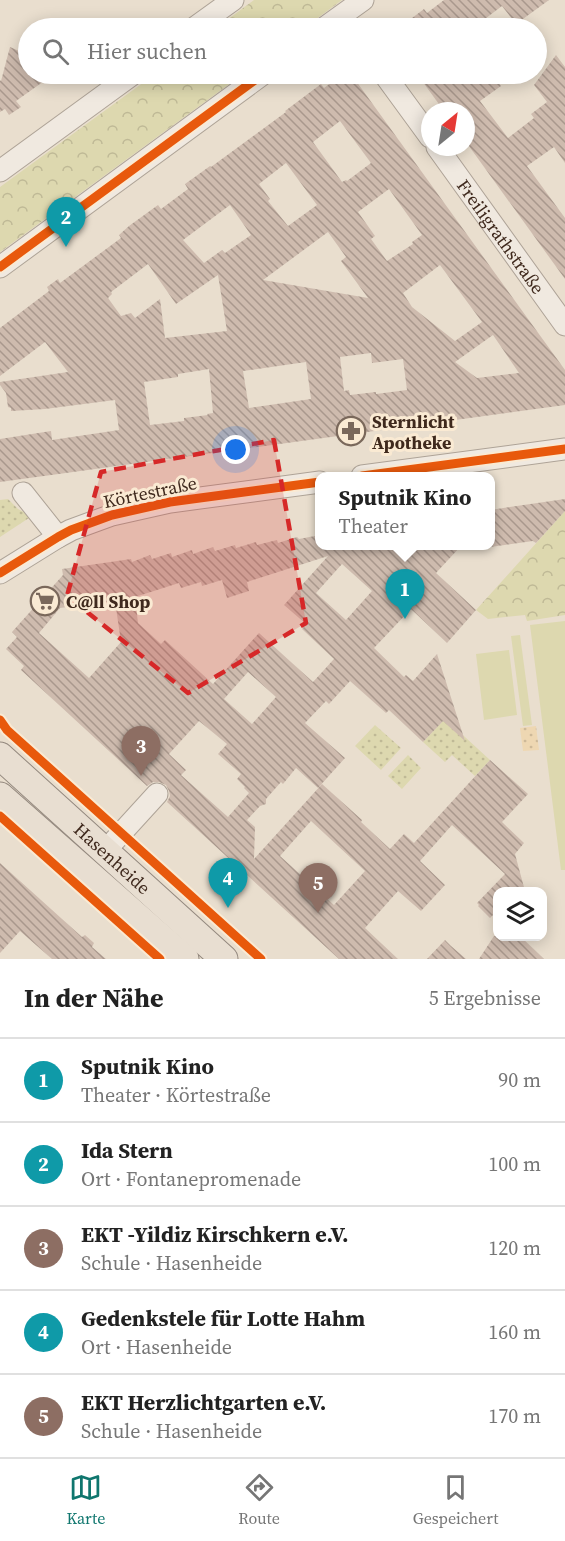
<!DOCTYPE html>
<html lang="de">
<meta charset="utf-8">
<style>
:root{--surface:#fff;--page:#f2f2f2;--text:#222;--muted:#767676;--line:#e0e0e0;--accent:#0f766e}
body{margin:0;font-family:"Source Serif 4",serif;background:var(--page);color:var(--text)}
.controls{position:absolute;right:18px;bottom:18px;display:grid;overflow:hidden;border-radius:12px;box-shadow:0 3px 15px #0003}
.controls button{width:54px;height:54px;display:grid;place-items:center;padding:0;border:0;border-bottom:2px solid var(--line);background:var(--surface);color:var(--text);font:30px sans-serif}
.compass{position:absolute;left:421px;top:102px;width:54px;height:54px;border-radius:50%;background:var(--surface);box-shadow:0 3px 15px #0003;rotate:30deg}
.you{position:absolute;left:236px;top:450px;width:21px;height:21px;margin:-15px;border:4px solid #fff;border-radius:50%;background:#1a73e8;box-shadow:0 0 0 9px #1a73e833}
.badge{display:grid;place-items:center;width:39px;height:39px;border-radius:50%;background:var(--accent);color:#fff;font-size:20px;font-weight:700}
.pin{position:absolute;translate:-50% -50px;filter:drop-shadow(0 2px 3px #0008)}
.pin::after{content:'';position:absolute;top:32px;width:21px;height:18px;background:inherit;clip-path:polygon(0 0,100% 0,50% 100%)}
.popup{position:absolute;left:315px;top:472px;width:180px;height:78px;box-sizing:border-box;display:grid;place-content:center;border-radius:12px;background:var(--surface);filter:drop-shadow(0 2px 4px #0005);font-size:20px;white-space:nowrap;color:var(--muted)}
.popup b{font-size:22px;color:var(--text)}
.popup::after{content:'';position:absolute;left:50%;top:100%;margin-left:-12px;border:12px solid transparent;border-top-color:var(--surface)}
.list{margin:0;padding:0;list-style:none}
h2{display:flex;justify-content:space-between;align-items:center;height:78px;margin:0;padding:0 24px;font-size:26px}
h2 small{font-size:20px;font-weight:400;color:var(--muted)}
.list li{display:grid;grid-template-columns:39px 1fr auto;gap:18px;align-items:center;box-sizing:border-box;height:84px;padding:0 24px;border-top:2px solid var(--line)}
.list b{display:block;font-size:22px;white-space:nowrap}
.list p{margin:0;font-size:20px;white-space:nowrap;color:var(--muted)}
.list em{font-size:20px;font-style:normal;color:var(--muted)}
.icon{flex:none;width:33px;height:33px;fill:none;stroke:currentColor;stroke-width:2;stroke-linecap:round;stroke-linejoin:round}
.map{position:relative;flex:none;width:565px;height:959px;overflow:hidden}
.search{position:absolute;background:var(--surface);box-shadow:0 3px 15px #0003;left:18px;right:18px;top:18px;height:66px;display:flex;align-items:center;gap:15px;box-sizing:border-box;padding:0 21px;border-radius:33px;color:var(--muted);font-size:22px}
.sheet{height:498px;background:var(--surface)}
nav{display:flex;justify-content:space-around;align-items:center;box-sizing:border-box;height:84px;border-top:2px solid var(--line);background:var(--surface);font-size:16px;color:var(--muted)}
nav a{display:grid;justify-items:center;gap:3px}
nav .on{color:var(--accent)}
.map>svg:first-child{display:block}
</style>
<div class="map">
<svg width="565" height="959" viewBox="0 0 565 959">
<defs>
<pattern id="grass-dots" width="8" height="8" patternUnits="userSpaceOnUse" patternTransform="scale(1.5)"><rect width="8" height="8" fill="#ddd8af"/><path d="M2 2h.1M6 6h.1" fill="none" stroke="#bfb996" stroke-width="1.8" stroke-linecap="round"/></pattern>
<pattern id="sand-dots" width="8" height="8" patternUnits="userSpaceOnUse" patternTransform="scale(1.5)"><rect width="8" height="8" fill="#eed7b2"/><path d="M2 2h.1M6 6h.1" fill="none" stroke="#cdb999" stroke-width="1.8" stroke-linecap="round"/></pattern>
<pattern id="park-crowns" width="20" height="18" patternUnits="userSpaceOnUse" patternTransform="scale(1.5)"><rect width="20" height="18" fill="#ddd8af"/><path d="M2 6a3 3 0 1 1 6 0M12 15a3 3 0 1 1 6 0" fill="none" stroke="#bfb996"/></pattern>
<pattern id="building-back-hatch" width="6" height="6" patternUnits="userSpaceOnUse" patternTransform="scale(1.5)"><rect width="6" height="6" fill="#cebbae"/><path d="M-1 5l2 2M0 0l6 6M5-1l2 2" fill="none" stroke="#a9988d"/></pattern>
</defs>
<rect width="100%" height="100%" fill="#e9dece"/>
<path fill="url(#grass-dots)" d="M8 499 18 509 32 516 0 537V500Z
M443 721 453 726 490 760 475 776 452 755 445 762 423 742Z
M375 725 401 748 381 770 355 746Z
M408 755 421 768 402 789 388 776Z"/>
<path fill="url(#sand-dots)" d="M536 726 539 750 523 751 520 728Z"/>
<path fill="url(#park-crowns)" d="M254 0H342L304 28H216Z
M155 74H243L0 252V187Z
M565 511V615L527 621 525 615 488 619 476 610Z"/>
<path fill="#ddd8af" d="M565 621V870H561L530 625Z
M520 635 532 725 523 726 511 636Z
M509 650 517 715 484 720 476 654Z"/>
<path fill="url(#building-back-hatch)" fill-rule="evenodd" d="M444 0H549L516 24 502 6 473 28H406L415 21 412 18 424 9 427 13Z
M28 43V74H54L16 101 21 107 9 115 5 109 0 112V80L1 81 10 47 19 51Z
M556 55 565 67V163L554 147 527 166 565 218V279L466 142V111H444L417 74H492L501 86 480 101 508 138 534 118 531 114 547 102 534 85Z
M343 74H351L565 370V405L0 482V439L51 431 52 440 119 430 115 400 45 409 11 411V408L8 407 6 393 0 385V382L68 372 45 342 0 376V328L49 291 47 287 58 279 60 283 121 238 119 235 129 226 158 205 161 209 188 189 185 184 199 174 210 166 211 167 286 112 285 111 321 84 324 88ZM340 121 371 163 347 181 346 180 342 182 313 142ZM286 163 317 205 288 226 268 201 270 199 259 184ZM389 189 422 235 412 242 413 244 387 261 371 239 375 236 358 212ZM230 205 251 235 225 253 222 250 204 263 183 240ZM328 232 346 257 341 261 368 298 263 280ZM148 264 176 304 218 275 227 331 165 338 160 299 135 318 131 313 121 316 108 298 112 294 111 292ZM440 265 482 322 455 341 412 307 403 293ZM493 335 519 373 477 378 455 362ZM371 353 372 363 403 359 407 390 376 394V392L350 395 349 390 344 391 340 357ZM306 362 311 399 249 408 243 371ZM209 369 213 413 207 414 208 415 184 418V421L150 425 144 382 178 377V374Z
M565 499V511L536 543 533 541 490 547V510Z
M320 535V546H461L436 573 476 610 447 643 411 609 374 648 404 677 406 675 413 681 437 654 465 741 443 721 423 742 389 710 386 713 350 681 329 704 326 701 305 723 345 758 318 788 296 768 283 784 281 782 266 799V804L260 806 247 820 255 827 254 859 322 784 362 820 361 822 390 849 404 834 414 843 490 760 528 794 502 822 524 843 515 854 525 891 519 887 515 891H498V910L490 918 478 906 479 905 477 903 505 874 452 825 420 861 445 885 421 911 398 891 365 928 398 959H339L167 802 170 796 169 791 166 785 159 782H153L147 786 21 670 24 666 6 649 17 637 12 632 63 575 62 569 131 559 132 562 150 555 152 559 171 553 172 557 192 550 193 554 213 547 215 551 235 545 236 548 256 542 257 545 277 540 278 543 297 537 299 539ZM328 556 284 605 306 624 302 629 334 659 313 682 259 633 213 684 165 640 161 644 138 623 135 597 179 583 181 588 201 582 202 586 222 580 227 598 249 591 247 582ZM342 564 372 591 346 620 316 593ZM115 601 121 642 89 678 39 633 60 608ZM248 672 276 697 252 724 224 699ZM199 721 227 744 218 754 241 774 237 779 245 787 244 788 249 793 228 817 181 775 186 770 169 754ZM311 821 365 871 334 905 280 856Z
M0 863 82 937 85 935 94 943 92 947 106 959H52L20 931 0 953Z
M494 936H520L544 959H479Z
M445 940 451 946 466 959H427Z"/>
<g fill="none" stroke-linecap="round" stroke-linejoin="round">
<g stroke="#aea397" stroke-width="23">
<g id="minor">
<path d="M194 28 233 0"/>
<path d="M324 28 363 0"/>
<path d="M384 74 430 137"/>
<path id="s1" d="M437 147 565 325"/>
<path d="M0 171 133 74"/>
<path d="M0 267 263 74"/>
<path d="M362 476 565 449"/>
<path d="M23 493 58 537"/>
<path d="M0 573 58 537 71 530 112 515 170 502 320 482"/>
<path d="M105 851 157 794"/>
</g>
</g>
<g stroke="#93887e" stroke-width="29">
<g id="major">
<path id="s2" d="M0 756 224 959"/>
<path d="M0 796 185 959"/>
</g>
</g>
<use href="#minor" stroke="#f0e9e0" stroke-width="21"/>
<use href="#major" stroke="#e8ded1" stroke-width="27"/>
<g stroke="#faead3" stroke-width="13">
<path id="cycleway" d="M0 267 263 74
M362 476 565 449
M0 573 58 537 71 530 112 515 170 502 320 482
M0 720 7 730 261 959
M0 816 160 959"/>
</g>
<use href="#cycleway" stroke="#e8590c" stroke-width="9"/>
</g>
<path fill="#d62828" fill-opacity="0.2" stroke="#d62828" stroke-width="4.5" stroke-dasharray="12 8" stroke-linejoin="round" d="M274 440 306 623 188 693 67 596 101 472Z"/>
<defs>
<g id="pharmacy-ring" transform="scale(1.5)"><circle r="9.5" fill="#faead3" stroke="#7a685b" stroke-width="1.5"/><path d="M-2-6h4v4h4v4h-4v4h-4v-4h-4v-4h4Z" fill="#7a685b"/></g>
<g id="supermarket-ring" transform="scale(1.5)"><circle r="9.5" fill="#faead3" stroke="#7a685b" stroke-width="1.5"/><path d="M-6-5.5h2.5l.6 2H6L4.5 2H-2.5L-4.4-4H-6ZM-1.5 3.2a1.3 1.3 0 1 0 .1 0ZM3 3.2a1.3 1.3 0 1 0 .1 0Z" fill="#7a685b"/></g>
</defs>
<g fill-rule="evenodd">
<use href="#pharmacy-ring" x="351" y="431"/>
<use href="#supermarket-ring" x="45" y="601"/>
</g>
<g text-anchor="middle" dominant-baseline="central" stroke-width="6" stroke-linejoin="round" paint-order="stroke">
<g font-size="18" fill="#3f291d" stroke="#faead3">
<text stroke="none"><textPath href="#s1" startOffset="110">Freiligrathstraße</textPath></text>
<text transform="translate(150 492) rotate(-12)">Körtestraße</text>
<text stroke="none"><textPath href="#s2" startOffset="152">Hasenheide</textPath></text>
</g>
<g font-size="18" font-weight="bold" fill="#3f291d" stroke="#faead3" text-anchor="start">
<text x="372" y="421">Sternlicht<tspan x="372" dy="21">Apotheke</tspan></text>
<text x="66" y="601">C@ll Shop</text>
</g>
</g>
</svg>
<div class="controls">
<button><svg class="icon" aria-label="layers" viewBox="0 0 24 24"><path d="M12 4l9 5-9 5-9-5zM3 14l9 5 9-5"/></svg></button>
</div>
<svg class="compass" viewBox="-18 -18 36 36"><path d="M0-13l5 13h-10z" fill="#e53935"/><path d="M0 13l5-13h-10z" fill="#767676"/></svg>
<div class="you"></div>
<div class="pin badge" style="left:405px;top:619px;background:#0f9aa8">1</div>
<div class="popup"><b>Sputnik Kino</b>Theater</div>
<div class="pin badge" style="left:66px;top:247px;background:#0f9aa8">2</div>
<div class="pin badge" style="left:141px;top:776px;background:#8d6e63">3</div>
<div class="pin badge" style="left:228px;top:908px;background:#0f9aa8">4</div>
<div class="pin badge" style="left:318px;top:913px;background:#8d6e63">5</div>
<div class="search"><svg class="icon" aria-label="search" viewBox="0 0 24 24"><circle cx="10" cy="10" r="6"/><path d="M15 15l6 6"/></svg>Hier suchen</div>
</div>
<section class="sheet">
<h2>In der Nähe<small>5 Ergebnisse</small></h2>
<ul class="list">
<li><span class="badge" style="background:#0f9aa8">1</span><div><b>Sputnik Kino</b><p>Theater · Körtestraße</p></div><em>90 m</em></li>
<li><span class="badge" style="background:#0f9aa8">2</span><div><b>Ida Stern</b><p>Ort · Fontanepromenade</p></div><em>100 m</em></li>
<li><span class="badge" style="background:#8d6e63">3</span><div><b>EKT -Yildiz Kirschkern e.V.</b><p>Schule · Hasenheide</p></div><em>120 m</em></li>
<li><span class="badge" style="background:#0f9aa8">4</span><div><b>Gedenkstele für Lotte Hahm</b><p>Ort · Hasenheide</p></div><em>160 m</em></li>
<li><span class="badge" style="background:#8d6e63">5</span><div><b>EKT Herzlichtgarten e.V.</b><p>Schule · Hasenheide</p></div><em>170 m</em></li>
</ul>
</section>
<nav>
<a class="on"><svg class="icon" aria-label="map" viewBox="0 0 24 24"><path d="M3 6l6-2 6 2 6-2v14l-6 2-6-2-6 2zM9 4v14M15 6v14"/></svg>Karte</a>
<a><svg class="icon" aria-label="directions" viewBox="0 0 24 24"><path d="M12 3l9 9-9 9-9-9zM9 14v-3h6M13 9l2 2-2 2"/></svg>Route</a>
<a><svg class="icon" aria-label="saved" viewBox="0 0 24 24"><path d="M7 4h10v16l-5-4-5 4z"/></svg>Gespeichert</a>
</nav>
